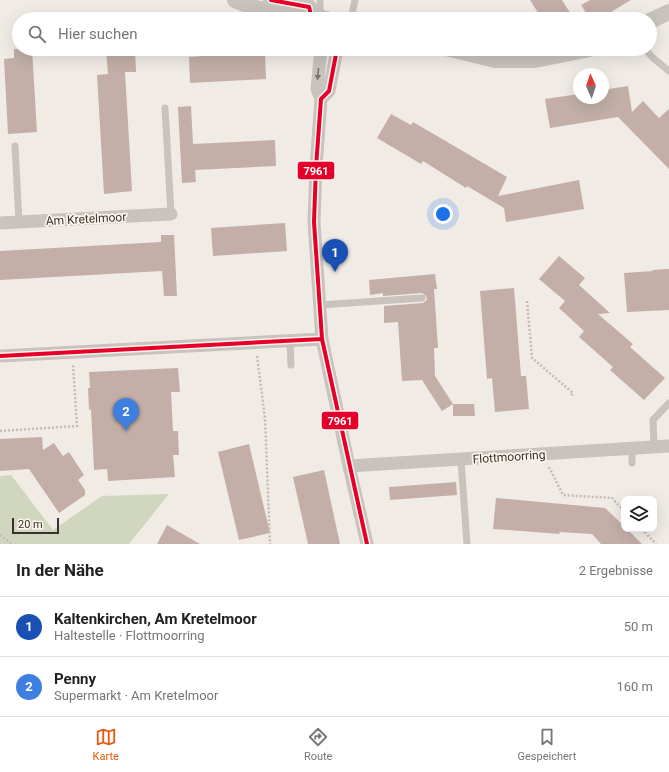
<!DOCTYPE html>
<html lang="de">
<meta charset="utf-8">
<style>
:root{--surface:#fff;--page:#f6f6f6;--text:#222;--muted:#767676;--line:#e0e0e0;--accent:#ea580c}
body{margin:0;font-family:Roboto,sans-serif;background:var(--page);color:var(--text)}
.controls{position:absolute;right:12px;bottom:12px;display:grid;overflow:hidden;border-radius:8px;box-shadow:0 4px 16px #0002}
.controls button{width:36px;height:36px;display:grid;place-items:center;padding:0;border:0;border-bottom:1px solid var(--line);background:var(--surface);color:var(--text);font:20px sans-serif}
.compass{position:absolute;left:573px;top:68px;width:36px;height:36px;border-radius:50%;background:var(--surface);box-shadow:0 4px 16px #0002;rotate:357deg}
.scale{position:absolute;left:12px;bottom:10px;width:47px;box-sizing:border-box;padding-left:4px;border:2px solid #3b302b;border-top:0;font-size:11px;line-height:14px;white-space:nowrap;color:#3b302b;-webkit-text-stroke:3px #fbf5ee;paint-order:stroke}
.you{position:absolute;left:443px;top:214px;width:14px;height:14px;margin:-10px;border:3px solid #fff;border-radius:50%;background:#1a73e8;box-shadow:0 0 0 6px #1a73e833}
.badge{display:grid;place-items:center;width:26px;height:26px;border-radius:50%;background:var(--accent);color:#fff;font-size:13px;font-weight:700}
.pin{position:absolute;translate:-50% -33px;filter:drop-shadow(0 1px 2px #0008)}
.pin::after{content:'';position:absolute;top:21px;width:14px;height:12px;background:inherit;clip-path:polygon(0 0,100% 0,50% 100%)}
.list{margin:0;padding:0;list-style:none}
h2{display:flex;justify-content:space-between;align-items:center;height:52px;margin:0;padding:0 16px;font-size:17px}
h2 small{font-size:13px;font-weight:400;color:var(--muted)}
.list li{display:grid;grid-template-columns:26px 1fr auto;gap:12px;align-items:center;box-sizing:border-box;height:60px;padding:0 16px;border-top:1px solid var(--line)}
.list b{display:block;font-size:15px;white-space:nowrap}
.list p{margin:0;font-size:13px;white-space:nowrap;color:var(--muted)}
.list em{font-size:13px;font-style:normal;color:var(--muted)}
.icon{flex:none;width:22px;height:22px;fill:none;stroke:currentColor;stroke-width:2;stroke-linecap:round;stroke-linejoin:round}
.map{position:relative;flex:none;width:669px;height:544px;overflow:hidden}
.search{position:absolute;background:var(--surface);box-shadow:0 4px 16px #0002;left:12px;right:12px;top:12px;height:44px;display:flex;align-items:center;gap:10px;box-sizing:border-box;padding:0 14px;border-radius:22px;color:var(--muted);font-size:15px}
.sheet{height:172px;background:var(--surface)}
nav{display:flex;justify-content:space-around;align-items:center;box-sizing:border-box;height:56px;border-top:1px solid var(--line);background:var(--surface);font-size:11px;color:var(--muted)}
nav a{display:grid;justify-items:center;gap:2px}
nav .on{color:var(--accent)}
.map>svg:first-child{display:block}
</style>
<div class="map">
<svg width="669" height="544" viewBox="0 0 669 544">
<rect width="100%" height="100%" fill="#f0ebe5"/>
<path fill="#d1d6bf" d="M11 475 53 530 102 496 169 494 129 544H0V476Z"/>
<path fill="#c3afa7" d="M530 0H562L574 19H542Z
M590 0H631L599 19H590L581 5Z
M14 49H32L37 132 8 134 4 59 14 58Z
M106 49H135L136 72H125L132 191 104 194 97 75 108 74Z
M265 52 266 79 190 83 189 57Z
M628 86 632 112 643 101 659 118 669 109V169L618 117 550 128 545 99 579 94V98H603V90Z
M191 106 193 144 275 140 276 166 195 170 196 182 182 183 178 107Z
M391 114 411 125 413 122 507 177 498 196 579 180 584 209 506 222 504 208 467 186 466 188 458 183 423 161 421 164 377 138Z
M285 223 287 251 213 256 211 228Z
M161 235H174L177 296H164L162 271 0 280V251L161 242Z
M559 256 585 278 579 285 610 313 598 314 633 344 630 347 665 378 644 400 610 370 613 367 579 337 584 331 559 308 565 301 539 279Z
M669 269V310L627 312 624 273 653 271 652 270Z
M435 274 437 289H434L438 348H434L435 376 453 404 442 411 422 380 402 381 398 322 384 323V306L423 303 427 300 426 296 422 293 383 296V293L370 295 369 280Z
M514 288 521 376H526L529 409 495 412 492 378 487 379 480 291Z
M178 368 180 392H171L173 431H178L179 455H173L175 477 108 481 107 469 94 470 91 409 89 410 88 388H90L89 372Z
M453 404H474L475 416H453Z
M42 437 43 450 54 443 63 456 69 452 84 475 78 480 85 490V495L59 513 29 469 0 471V439Z
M249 444 270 533 239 540 218 452Z
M324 470 340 544H308L293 477Z
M456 482 457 495 390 500 389 487Z
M496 498 605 508 624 526V529H627L642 544H601L592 534 559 532 560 534 493 529Z
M167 525 200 544H157Z"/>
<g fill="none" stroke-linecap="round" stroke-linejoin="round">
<path stroke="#c2bbb6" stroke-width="2.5" stroke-dasharray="2 2" stroke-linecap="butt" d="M527 301 532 358 573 393 571 396
M257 356 265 418 270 544
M0 431 77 426 73 365
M549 467 563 495 612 498 624 511
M642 529 656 544
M0 535 12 544"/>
<path stroke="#c9c3be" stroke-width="7" d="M320 17V0
M351 19 355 0
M645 49 653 58 669 71
M165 108 171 214
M15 146 19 222
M320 305 422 298
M290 341 291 365
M654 447 653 420 669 403
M632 448V463
M461 460 467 544"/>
<path stroke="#c9c3be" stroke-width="13" d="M321 49 317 89 321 99 316 167 314 222 322 339 349 466 367 544
M321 99 329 91 337 49
M0 223 171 214
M0 356 322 339
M349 466 669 446"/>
<path stroke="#c9c3be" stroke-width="16" d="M235 0 252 7 303 19
M271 0 309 7 311 15
M305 19 311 15 327 19
M650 21 669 12
M450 49 495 60H535L590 49"/>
<g stroke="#fbf5ee" stroke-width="7">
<path id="bus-1" d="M271 0 309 7 311 15 327 19
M337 49 329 91 321 99 316 167 314 222 322 339 367 544
M0 356 322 339"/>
</g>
<use href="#bus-1" stroke="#e4002b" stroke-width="4"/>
</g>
<defs><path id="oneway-solid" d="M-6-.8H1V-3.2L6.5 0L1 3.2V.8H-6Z"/></defs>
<use fill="#7b726d" href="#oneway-solid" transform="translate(318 74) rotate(95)"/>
<g text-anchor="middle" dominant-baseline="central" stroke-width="3.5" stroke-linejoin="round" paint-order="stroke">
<g font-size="12" fill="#3b302b" stroke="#fbf5ee">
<text transform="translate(86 219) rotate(-3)">Am Kretelmoor</text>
<text transform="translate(509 457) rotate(-4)">Flottmoorring</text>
</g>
</g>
<g stroke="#fbf5ee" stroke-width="1.5">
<rect x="297" y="161" width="38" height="19" rx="4" fill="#e4002b"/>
<rect x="321" y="411" width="38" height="19" rx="4" fill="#e4002b"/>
</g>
<g font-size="11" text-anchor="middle" font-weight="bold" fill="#fff">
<text x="316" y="175">7961</text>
<text x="340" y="425">7961</text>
</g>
</svg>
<div class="controls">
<button><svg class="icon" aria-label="layers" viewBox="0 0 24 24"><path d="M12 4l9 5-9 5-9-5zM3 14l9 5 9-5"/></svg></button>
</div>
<svg class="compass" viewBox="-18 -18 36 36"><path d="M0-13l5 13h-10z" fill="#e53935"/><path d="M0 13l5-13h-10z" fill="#767676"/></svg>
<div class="scale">20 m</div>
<div class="you"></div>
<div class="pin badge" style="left:335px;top:272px;background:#1a4fb4">1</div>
<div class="pin badge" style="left:126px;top:431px;background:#3f7fe0">2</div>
<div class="search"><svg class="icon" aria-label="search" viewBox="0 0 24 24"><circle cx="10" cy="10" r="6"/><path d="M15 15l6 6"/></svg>Hier suchen</div>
</div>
<section class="sheet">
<h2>In der Nähe<small>2 Ergebnisse</small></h2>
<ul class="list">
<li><span class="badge" style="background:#1a4fb4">1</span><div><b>Kaltenkirchen, Am Kretelmoor</b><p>Haltestelle · Flottmoorring</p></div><em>50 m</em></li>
<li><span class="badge" style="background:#3f7fe0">2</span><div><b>Penny</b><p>Supermarkt · Am Kretelmoor</p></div><em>160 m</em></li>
</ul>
</section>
<nav>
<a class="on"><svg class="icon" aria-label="map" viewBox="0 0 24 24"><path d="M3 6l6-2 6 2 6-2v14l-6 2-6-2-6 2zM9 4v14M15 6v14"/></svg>Karte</a>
<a><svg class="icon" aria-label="directions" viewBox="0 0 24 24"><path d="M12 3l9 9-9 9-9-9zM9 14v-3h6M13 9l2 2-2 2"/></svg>Route</a>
<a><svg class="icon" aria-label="saved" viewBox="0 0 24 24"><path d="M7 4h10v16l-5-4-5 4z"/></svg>Gespeichert</a>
</nav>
